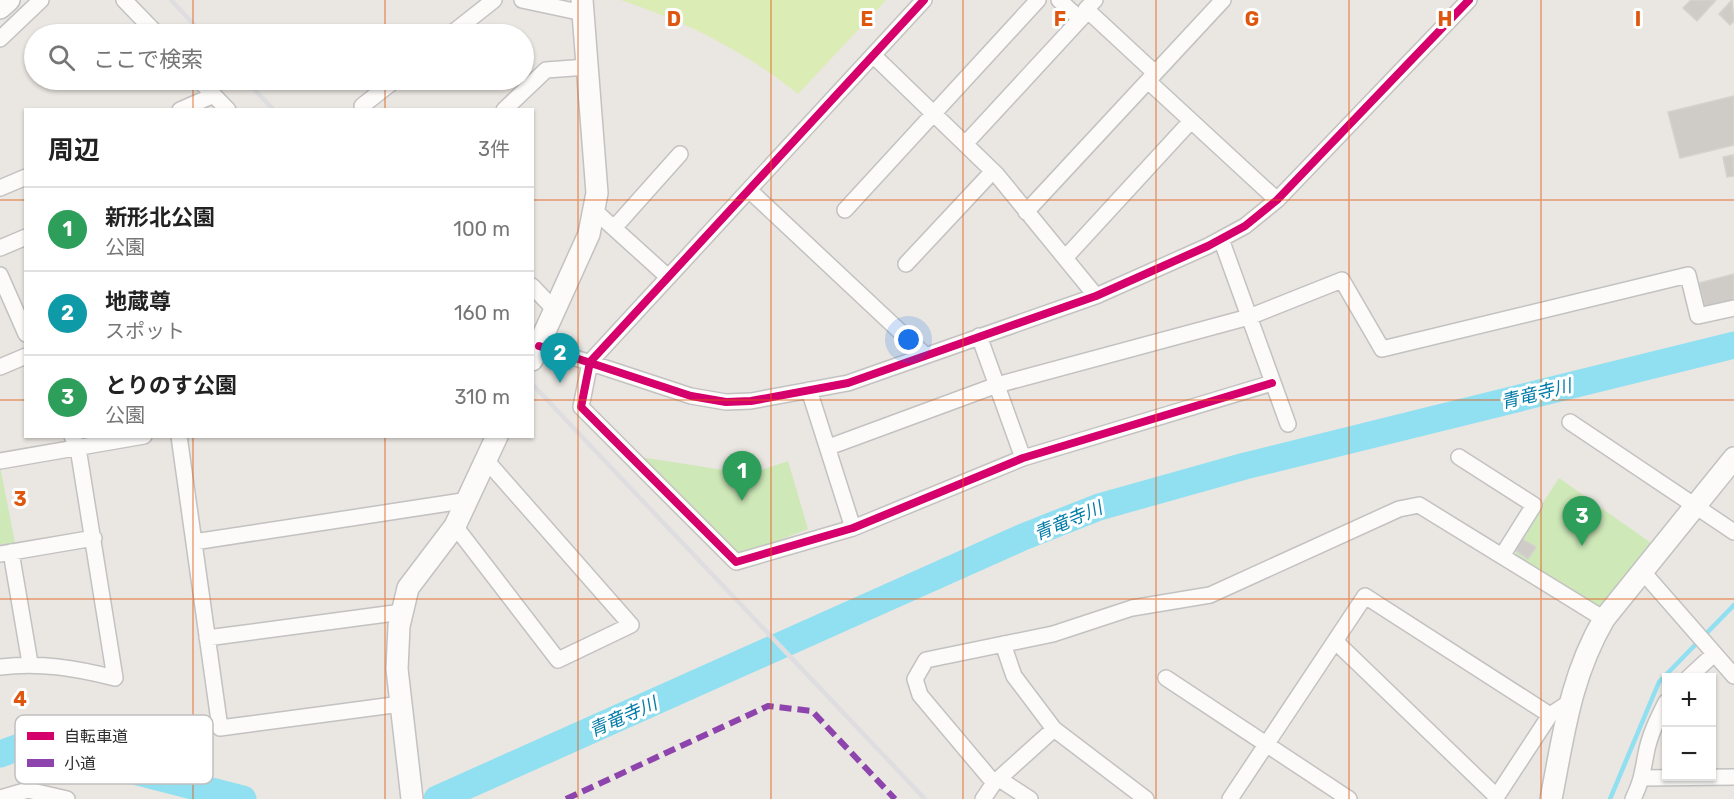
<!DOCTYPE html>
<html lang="ja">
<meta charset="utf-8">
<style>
:root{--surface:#fff;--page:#f2f2f2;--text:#222;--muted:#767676;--line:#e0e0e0;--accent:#6e6d6b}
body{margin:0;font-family:Rubik,"Noto Sans JP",sans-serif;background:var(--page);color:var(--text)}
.controls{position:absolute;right:18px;bottom:18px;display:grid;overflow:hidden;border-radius:0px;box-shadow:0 2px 4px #0004}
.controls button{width:54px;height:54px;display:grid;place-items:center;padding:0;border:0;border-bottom:2px solid var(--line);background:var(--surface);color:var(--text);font:30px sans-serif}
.you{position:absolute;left:909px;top:340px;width:21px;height:21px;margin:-15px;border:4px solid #fff;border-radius:50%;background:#1a73e8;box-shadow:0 0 0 9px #1a73e833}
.badge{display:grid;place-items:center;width:39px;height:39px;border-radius:50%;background:var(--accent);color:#fff;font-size:20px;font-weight:700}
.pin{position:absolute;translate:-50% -50px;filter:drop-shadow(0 2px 3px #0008)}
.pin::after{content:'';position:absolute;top:32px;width:21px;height:18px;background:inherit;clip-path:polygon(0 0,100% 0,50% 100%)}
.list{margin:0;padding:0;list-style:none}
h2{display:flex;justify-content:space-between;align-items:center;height:78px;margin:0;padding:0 24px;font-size:26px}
h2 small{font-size:20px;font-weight:400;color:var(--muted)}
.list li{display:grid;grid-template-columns:39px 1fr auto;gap:18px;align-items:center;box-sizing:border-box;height:84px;padding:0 24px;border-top:2px solid var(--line)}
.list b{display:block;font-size:22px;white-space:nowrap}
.list p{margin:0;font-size:20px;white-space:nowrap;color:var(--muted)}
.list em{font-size:20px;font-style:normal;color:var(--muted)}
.icon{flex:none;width:33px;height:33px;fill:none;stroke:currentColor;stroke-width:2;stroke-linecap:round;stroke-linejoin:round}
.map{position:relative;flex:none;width:1734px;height:799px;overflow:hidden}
.search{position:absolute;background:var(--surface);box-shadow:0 2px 4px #0004;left:24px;top:24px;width:510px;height:66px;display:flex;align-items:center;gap:15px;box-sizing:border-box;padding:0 21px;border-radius:33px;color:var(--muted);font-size:22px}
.panel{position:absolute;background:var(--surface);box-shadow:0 2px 4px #0004;left:24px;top:108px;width:510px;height:330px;border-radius:0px}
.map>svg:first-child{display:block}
</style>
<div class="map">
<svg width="1734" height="799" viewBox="0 0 1734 799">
<rect width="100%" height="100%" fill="#eae6e1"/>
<path fill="#cee8b8" d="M640 457 749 474 788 461 808 529 737 556Z
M0 466 15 543 0 545Z
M1559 478 1651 543 1600 607 1594 609 1519 560 1515 555 1518 541Z"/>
<path fill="#dbecb5" d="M621 0H886L798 94C745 51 686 22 621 0Z"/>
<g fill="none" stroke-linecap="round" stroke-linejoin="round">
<path stroke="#90e0f1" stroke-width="4.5" d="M1610 799 1659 682 1734 605"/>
<path stroke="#90e0f1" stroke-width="27" d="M0 754 22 746 60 752 243 799
M437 799 1023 537 1099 507 1245 466 1734 345"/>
</g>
<path fill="#cfccc8" stroke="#d5d2cd" stroke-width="1.5" d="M1691 0H1716L1697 21 1683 8Z
M1732 0 1734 21 1730 25 1719 14Z
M1734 96V145L1680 158 1668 112Z
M1733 155 1734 176 1727 177 1723 157Z
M1734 274V302L1706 310 1699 283Z
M1522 539 1536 547 1528 559 1515 550Z"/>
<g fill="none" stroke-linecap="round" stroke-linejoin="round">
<g stroke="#c3c2c2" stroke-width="18">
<path id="street" d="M124 0 157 34
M522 0 583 13
M924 0 590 362 581 407 736 562 853 528 1023 458 1272 383
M1059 0 1080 19
M1095 0 1086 9 1155 73
M451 34 494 0
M0 39 41 0
M873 55 997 175 1096 296
M199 80 228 110
M1148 81 1277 200
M180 110 214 95
M366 110 362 106 395 80
M504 110 546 70 587 67
M966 143 1088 11
M0 188 26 177
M749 190 924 354
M845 210 1038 0
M595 211 668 277
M1026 212 1223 0
M614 228 680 154
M1221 239 1288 424
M0 248 26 237
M1065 258 1191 121
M906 264 993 171
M0 275 26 334
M532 286 555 310
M979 336 1023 458
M539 346 691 396 726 402 751 401 848 383 1096 296 1208 246 1245 226 1277 200 1469 0
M0 367 26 356
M809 390 853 528
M1570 422 1734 532
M179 436 220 728 401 704
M829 447 997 385 1249 317 1342 280 1382 349 1688 275 1698 316 1734 308
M1459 457 1534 505 1502 556
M0 461 144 436
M455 526 558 660 631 625 486 460
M194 542 469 500
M11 552 30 663
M0 554 94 538
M1643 572 1734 676
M207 638 402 612
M1335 641 1497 797
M1003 644 1014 676 1054 729 1146 799
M0 667C40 662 75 668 115 678L78 448 72 436
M1166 678 1349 799
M1688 678 1714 654
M1054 729 994 783 920 695 915 679 926 660 1053 634 1132 608 1210 595 1399 509 1419 505 1604 619
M1643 778 1734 777
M999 779 1030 799
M0 798 28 790 67 799
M983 799 994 783
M1230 799 1365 596 1550 715 1570 702
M1495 799 1550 715
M1633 799C1642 780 1642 774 1646 754 1649 736 1658 718 1666 702"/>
</g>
<g stroke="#c3c2c2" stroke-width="24">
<path id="secondary" d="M0 8 9 0
M532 360 589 234 597 193 582 0
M412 799 397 669 399 626 408 588 455 526 497 436
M1551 799C1564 733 1570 678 1604 619L1734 458"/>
</g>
<use href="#street" stroke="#fcfbfa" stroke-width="15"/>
<use href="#secondary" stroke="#fcfbfa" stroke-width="21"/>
<path stroke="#dedee0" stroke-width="4.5" d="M171 0 203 34
M245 80 274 110
M532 384 925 799"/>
<path stroke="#8e44ad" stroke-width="6" stroke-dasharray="12 6" stroke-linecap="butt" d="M566 799 768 706 812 711 895 799"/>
<g stroke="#fff" stroke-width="11">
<path id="cycleway" d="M924 0 590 362 581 407 736 562 853 528 1023 458 1272 383
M539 346 691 396 726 402 751 401 848 383 1096 296 1208 246 1245 226 1277 200 1469 0"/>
</g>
<use href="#cycleway" stroke="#d6006c" stroke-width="8"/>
</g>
<path fill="none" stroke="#df570e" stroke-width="1.5" stroke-opacity="0.55" d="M193 0V34M385 0V34M578 0V799M771 0V799M963 0V799M1156 0V799M1349 0V799M1541 0V799M193 80V110M385 80V110M0 200H26M532 200H1734M0 400H26M532 400H1734M193 436V799M385 436V799M0 599H1734"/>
<g text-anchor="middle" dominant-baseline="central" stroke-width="6" stroke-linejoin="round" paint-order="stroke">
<g font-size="18" font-style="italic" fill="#037ca8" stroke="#fff">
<text transform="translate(1536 394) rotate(-14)">青竜寺川</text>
<text transform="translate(1068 521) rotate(-23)">青竜寺川</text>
<text transform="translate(623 717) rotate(-24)">青竜寺川</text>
</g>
</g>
<rect x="15" y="715" width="198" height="69" rx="9" fill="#fff" stroke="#c0c0c0" stroke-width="1.5"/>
<rect x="27" y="732" width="27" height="8" fill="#d6006c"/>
<rect x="27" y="759" width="27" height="8" fill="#8e44ad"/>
<g font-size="16" fill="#2c2c2c">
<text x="64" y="742">自転車道</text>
<text x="64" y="769">小道</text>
</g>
<g font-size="20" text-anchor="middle" font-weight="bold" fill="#df570e" stroke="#fff" stroke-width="6" stroke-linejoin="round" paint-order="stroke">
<text x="674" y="26">D</text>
<text x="867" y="26">E</text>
<text x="1060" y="26">F</text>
<text x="1252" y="26">G</text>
<text x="1445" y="26">H</text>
<text x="1638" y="26">I</text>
<text x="20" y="506">3</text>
<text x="20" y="706">4</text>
</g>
</svg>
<div class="controls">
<button>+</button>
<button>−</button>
</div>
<div class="you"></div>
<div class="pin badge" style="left:742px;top:501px;background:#2e9e5b">1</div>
<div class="pin badge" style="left:560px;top:383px;background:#0f9aa8">2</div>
<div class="pin badge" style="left:1582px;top:546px;background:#2e9e5b">3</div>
<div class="search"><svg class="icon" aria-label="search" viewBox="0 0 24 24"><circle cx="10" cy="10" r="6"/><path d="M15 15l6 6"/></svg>ここで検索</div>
<section class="panel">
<h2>周辺<small>3件</small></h2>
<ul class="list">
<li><span class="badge" style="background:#2e9e5b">1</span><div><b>新形北公園</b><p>公園</p></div><em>100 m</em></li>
<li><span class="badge" style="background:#0f9aa8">2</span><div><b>地蔵尊</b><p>スポット</p></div><em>160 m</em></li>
<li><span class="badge" style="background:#2e9e5b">3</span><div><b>とりのす公園</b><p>公園</p></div><em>310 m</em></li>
</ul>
</section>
</div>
